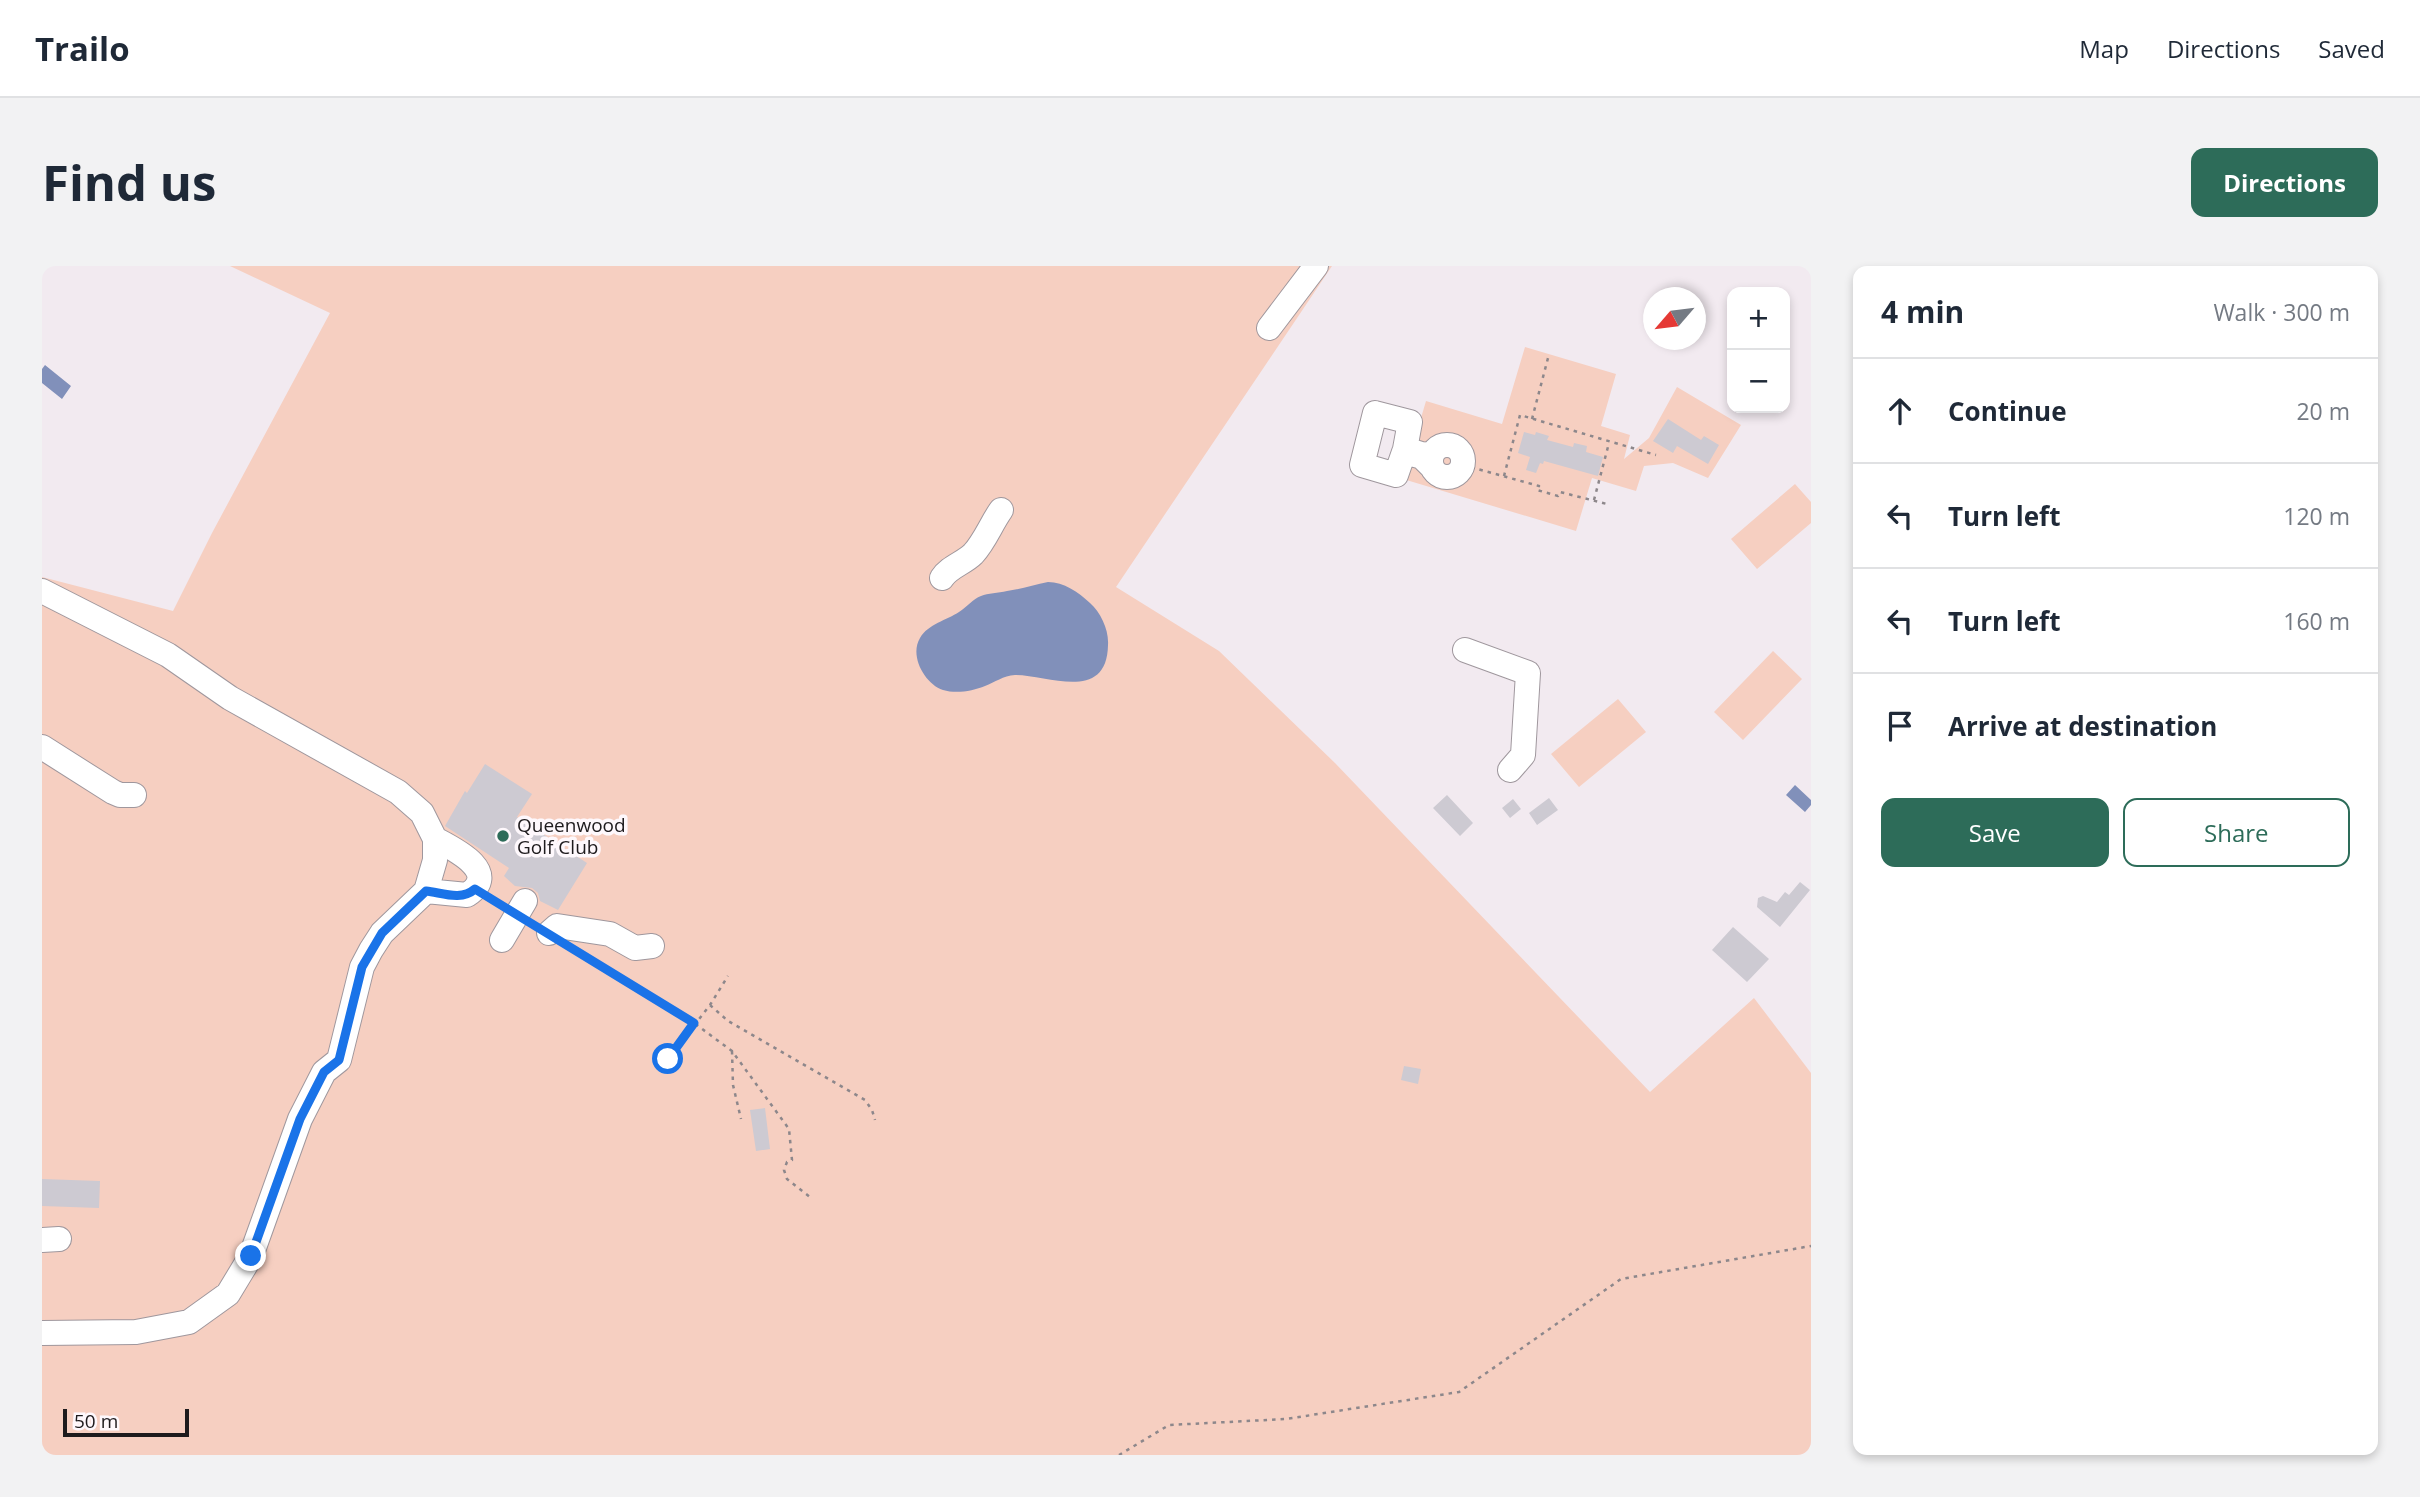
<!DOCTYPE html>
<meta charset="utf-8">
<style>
:root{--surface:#fff;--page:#f2f2f3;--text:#1f2937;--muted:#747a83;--line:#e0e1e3;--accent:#2d6c59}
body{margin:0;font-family:"Open Sans",sans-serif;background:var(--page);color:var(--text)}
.controls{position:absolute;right:21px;top:21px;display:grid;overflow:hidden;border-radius:14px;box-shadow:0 4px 10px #0003}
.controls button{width:63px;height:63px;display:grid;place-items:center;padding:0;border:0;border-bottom:2px solid var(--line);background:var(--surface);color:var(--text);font:35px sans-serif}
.compass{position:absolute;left:1601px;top:21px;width:63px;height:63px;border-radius:50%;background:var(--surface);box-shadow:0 4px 10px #0003;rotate:242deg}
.scale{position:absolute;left:21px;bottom:18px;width:126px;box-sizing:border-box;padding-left:7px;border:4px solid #1e1b1d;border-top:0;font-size:19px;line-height:24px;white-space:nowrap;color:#1e1b1d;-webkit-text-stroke:5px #fef8fc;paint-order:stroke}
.stop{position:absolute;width:21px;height:21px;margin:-16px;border:5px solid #1a73e8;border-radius:50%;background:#fff}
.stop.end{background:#1a73e8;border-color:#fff;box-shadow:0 2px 7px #0008}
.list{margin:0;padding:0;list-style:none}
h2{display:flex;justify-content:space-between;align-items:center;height:91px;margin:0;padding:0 28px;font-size:30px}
h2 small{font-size:23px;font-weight:400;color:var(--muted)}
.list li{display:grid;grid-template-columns:46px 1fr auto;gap:21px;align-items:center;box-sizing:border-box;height:105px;padding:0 28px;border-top:2px solid var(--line)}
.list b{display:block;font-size:26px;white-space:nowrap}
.list em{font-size:23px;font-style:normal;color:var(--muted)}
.actions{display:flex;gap:14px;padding:21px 28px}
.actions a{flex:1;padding:16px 0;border:2px solid var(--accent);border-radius:14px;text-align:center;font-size:24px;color:var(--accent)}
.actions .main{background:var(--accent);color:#fff}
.icon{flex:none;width:38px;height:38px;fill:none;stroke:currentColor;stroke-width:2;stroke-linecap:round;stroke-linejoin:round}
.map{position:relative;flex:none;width:1769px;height:1189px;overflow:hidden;border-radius:14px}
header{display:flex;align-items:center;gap:42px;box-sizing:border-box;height:98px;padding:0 35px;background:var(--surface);border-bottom:2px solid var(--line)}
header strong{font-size:33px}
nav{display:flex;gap:38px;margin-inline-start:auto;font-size:24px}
.intro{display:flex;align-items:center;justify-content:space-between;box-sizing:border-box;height:168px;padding:0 42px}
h1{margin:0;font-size:49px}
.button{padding:18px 32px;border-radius:14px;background:var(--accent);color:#fff;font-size:24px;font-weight:700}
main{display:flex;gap:42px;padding:0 42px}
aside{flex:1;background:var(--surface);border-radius:14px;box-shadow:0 4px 10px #0003}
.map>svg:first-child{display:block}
</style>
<header>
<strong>Trailo</strong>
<nav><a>Map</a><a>Directions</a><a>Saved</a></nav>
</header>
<div class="intro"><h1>Find us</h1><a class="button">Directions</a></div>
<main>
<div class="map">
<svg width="1769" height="1189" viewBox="0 0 1769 1189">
<rect width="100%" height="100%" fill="#f2eaf0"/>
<path fill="#f6cfc1" d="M188 0H1290L1074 321 1177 385 1293 497 1608 826 1712 732 1769 807V1189H0V311L131 345 170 267 288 47Z
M1483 81 1574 108 1559 160 1588 169 1582 193 1607 172 1635 121 1699 159 1666 212 1631 197 1602 200 1594 225 1550 212 1534 265 1361 213 1384 135 1460 158Z
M1753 218 1769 236V257L1715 303 1689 273Z
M1731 385 1760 413 1701 474 1672 446Z
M1576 433 1604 466 1537 521 1509 488Z"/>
<path fill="#8190ba" d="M3 99 29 120 20 133 0 117V103Z
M1006 316C1022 316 1036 326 1048 337 1059 347 1067 364 1066 379 1065 437 1006 409 973 409 961 410 953 416 943 420 931 425 914 428 901 424 883 418 867 390 878 372 886 358 905 354 917 346 925 341 931 333 939 330 946 327 956 327 965 325 979 323 992 319 1006 316Z
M1753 519 1769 534V539L1763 546 1744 529Z"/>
<path fill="#cdcad2" d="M1626 153 1659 174 1662 170 1677 179 1666 198 1635 180 1631 187 1611 175Z
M1482 166 1493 169 1494 166 1507 170 1505 174 1531 181 1532 177 1545 180 1544 186 1561 191 1556 210 1502 195 1501 198 1498 197 1494 207 1484 204 1488 191 1476 187Z
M443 498 490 528 475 551 545 597 516 644 498 635 496 627 490 622 473 620 462 610 467 602 403 560 423 525 425 527Z
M1405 529 1431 557 1418 570 1391 542Z
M1507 532 1516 544 1495 559 1487 547Z
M1471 533 1479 543 1468 552 1460 542Z
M1758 616 1768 624 1738 661 1715 641 1716 632 1721 630 1735 636 1743 626 1747 629Z
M1691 661 1727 693 1705 716 1670 684Z
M1362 800 1379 803 1376 818 1359 814Z
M723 842 728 883 714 885 708 844Z
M0 913 58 915 57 942 0 940Z"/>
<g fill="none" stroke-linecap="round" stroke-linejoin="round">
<g stroke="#9f979d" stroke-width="26">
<path id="minor" d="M1227 62 1274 0
M1389 195a16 16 0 1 1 32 0a16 16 0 1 1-32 0Z
M1389 200 1380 191 1362 186 1354 209 1320 199 1333 147 1368 156 1363 183 1382 189 1391 187
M900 312C907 301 922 297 931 288 943 275 949 258 959 244
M0 325 126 389 188 432 356 526 380 547 393 573V594L384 625 340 667 329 684 320 701 297 794 282 806 258 853 209 990 186 1028 147 1056 94 1066 0 1067
M1423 384 1486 407 1481 489 1468 504
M0 481 71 526 78 529H92
M384 625 425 629C460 606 412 583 393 573
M507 667 515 660 568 668 593 682 610 680
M460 674 483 635
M0 974 17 973"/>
</g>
<path stroke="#8d878b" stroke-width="2.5" stroke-dasharray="3.5 5" stroke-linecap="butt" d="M1490 153 1506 92
M1421 199 1497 220 1495 224 1516 230 1518 226 1565 238
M1462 210 1478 149 1614 189
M1552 234 1567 177
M538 686 652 757 690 785 747 863 750 894 745 896 742 904 745 913 768 931
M668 739 686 755 823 834 830 844 833 854
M690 785 691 819 699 853
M626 793 668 739 686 710
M1077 1189 1127 1159 1244 1153 1417 1126 1579 1013 1769 980"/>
<use href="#minor" stroke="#fff" stroke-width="24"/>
</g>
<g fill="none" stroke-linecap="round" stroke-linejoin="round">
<path stroke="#1a73e8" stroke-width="9" d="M209 990 258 853 282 806 297 794 320 701 340 667 384 625C401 627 419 635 433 623L652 757 626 793"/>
</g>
<circle fill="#2d6c59" stroke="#fef8fc" stroke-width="2.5" cx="461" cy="570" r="7"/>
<g text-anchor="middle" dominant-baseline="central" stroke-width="7" stroke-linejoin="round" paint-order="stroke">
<g font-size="19" fill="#1e1b1d" stroke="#fef8fc" text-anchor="start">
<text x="475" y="559">Queenwood<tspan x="475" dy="22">Golf Club</tspan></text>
</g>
</g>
</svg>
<div class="controls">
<button>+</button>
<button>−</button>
</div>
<svg class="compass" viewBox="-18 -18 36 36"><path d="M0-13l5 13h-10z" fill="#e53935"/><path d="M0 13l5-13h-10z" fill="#747a83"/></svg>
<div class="scale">50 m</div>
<div class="stop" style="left:626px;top:793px"></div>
<div class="stop end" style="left:209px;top:990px"></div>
</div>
<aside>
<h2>4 min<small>Walk · 300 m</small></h2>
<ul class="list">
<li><svg class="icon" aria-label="ahead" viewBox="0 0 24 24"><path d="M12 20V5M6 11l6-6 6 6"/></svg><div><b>Continue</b></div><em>20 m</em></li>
<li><svg class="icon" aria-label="left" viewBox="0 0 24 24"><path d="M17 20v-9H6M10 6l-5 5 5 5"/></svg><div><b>Turn left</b></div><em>120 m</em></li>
<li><svg class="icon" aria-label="left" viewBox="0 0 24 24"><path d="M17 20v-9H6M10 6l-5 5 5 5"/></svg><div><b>Turn left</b></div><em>160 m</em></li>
<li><svg class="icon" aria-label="arrive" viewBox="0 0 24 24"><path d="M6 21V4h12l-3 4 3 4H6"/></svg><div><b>Arrive at destination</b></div></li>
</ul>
<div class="actions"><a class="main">Save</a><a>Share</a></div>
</aside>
</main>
